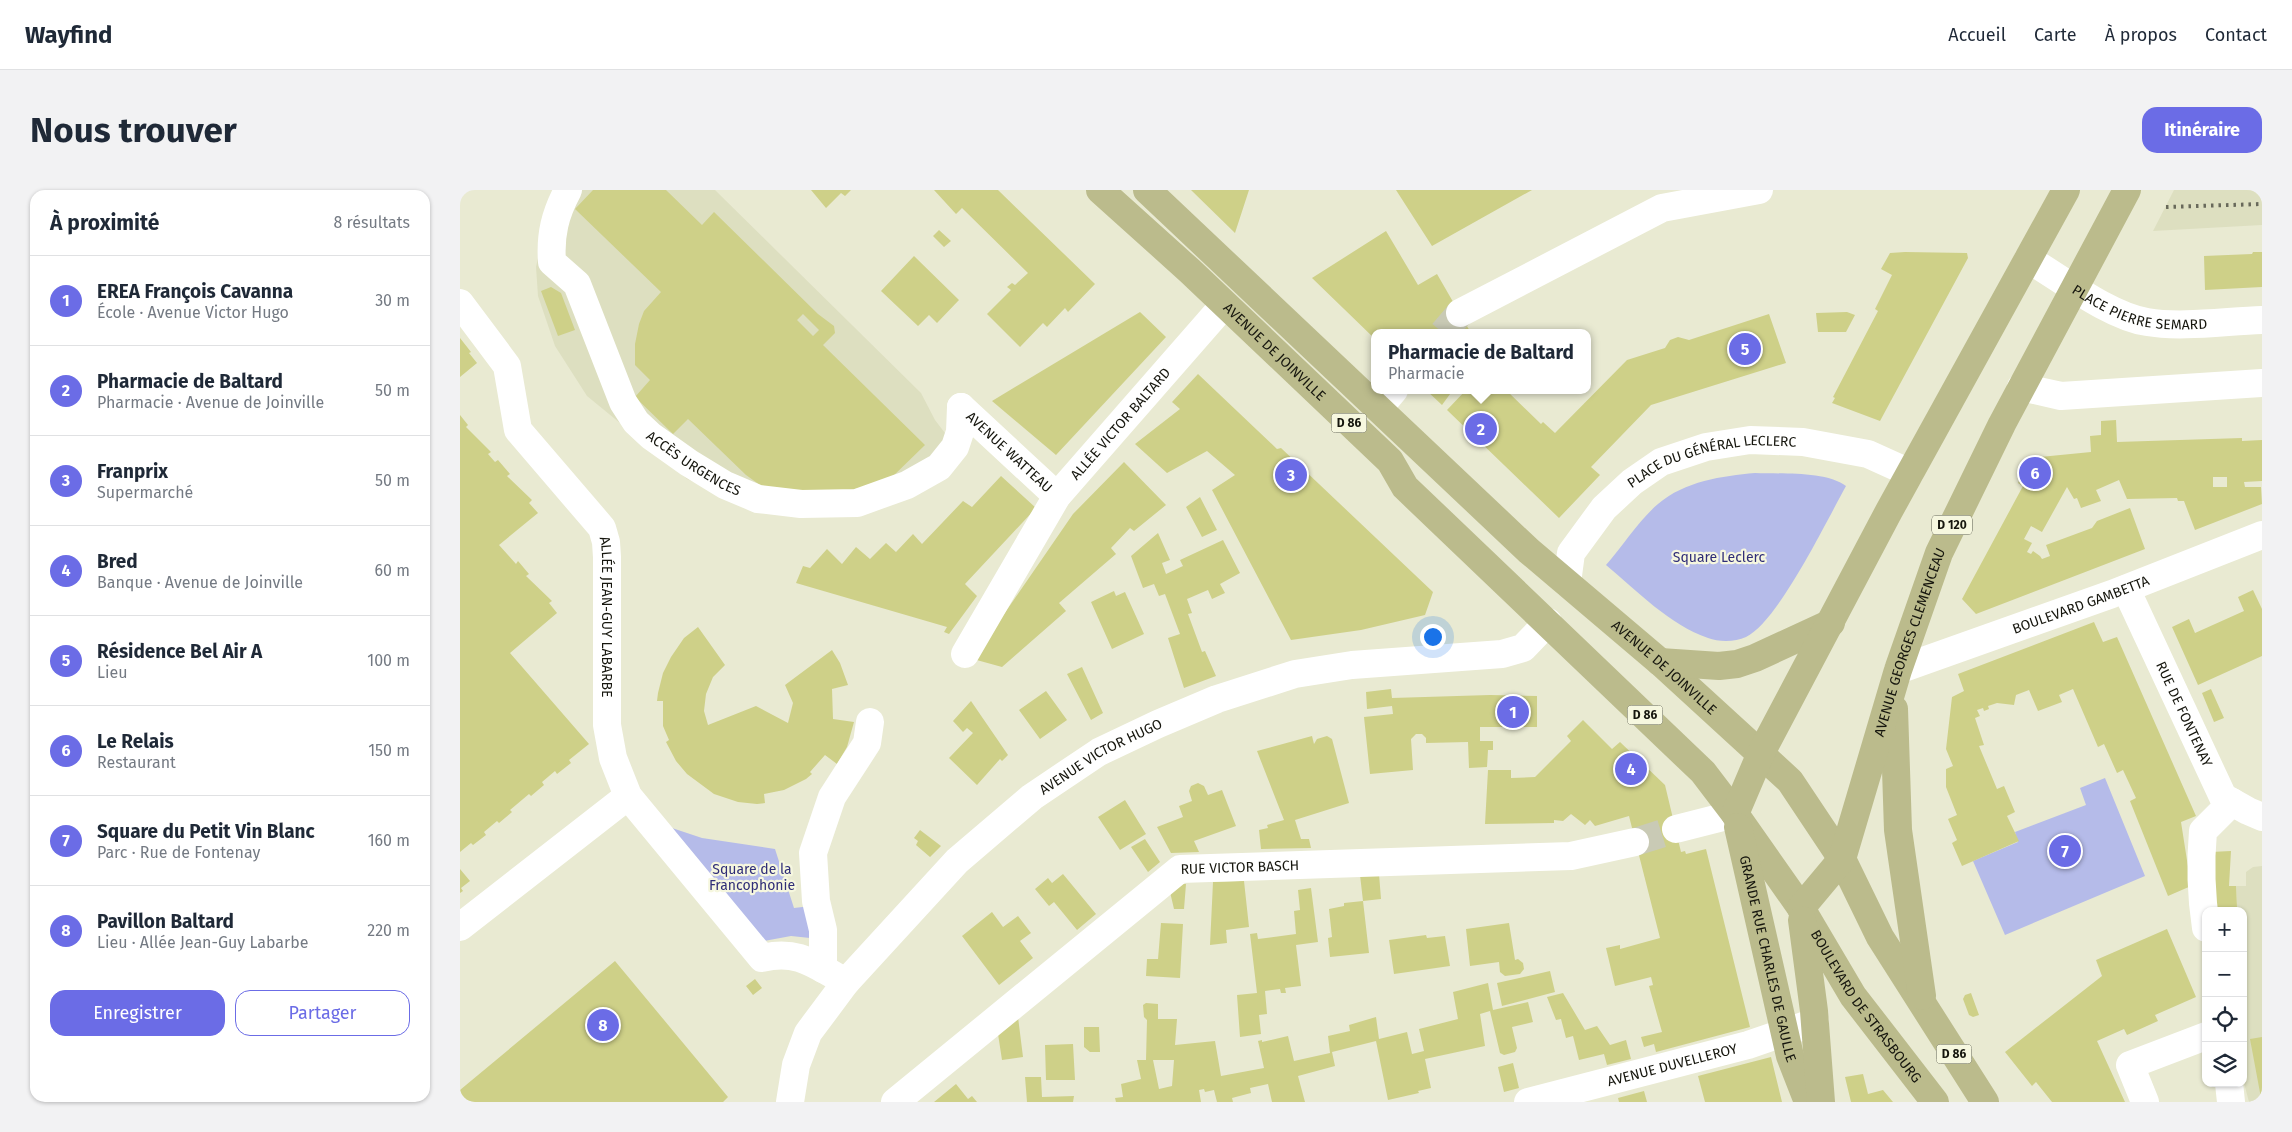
<!DOCTYPE html>
<html lang="fr">
<meta charset="utf-8">
<style>
:root{--surface:#fff;--page:#f2f2f3;--text:#1f2937;--muted:#747a83;--line:#e0e1e3;--accent:#6b6ce6}
body{margin:0;font-family:"Fira Sans",sans-serif;background:var(--page);color:var(--text)}
.controls{position:absolute;right:15px;bottom:15px;display:grid;overflow:hidden;border-radius:10px;box-shadow:0 1px 4px #0004}
.controls button{width:45px;height:45px;display:grid;place-items:center;padding:0;border:0;border-bottom:1px solid var(--line);background:var(--surface);color:var(--text);font:25px sans-serif}
.you{position:absolute;left:972px;top:446px;width:18px;height:18px;margin:-12px;border:4px solid #fff;border-radius:50%;background:#1a73e8;box-shadow:0 0 0 8px #1a73e833}
.badge{display:grid;place-items:center;width:32px;height:32px;border-radius:50%;background:var(--accent);color:#fff;font-size:16px;font-weight:700}
.pin{position:absolute;translate:-50% -50%;border:2px solid #fff;box-shadow:0 1px 5px #0006}
.popup{position:absolute;left:911px;top:139px;width:220px;height:65px;box-sizing:border-box;display:grid;place-content:center;border-radius:10px;background:var(--surface);filter:drop-shadow(0 1px 4px #0005);font-size:16px;white-space:nowrap;color:var(--muted)}
.popup b{font-size:19px;color:var(--text)}
.popup::after{content:'';position:absolute;left:50%;top:100%;margin-left:-10px;border:10px solid transparent;border-top-color:var(--surface)}
.list{margin:0;padding:0;list-style:none}
h2{display:flex;justify-content:space-between;align-items:center;height:65px;margin:0;padding:0 20px;font-size:21px}
h2 small{font-size:16px;font-weight:400;color:var(--muted)}
.list li{display:grid;grid-template-columns:32px 1fr auto;gap:15px;align-items:center;box-sizing:border-box;height:90px;padding:0 20px;border-top:1px solid var(--line)}
.list b{display:block;font-size:19px;white-space:nowrap}
.list p{margin:0;font-size:16px;white-space:nowrap;color:var(--muted)}
.list em{font-size:16px;font-style:normal;color:var(--muted)}
.actions{display:flex;gap:10px;padding:15px 20px}
.actions a{flex:1;padding:11px 0;border:1px solid var(--accent);border-radius:15px;text-align:center;font-size:18px;color:var(--accent)}
.actions .main{background:var(--accent);color:#fff}
.icon{flex:none;width:28px;height:28px;fill:none;stroke:currentColor;stroke-width:2;stroke-linecap:round;stroke-linejoin:round}
.map{position:relative;flex:none;width:1802px;height:912px;overflow:hidden;border-radius:15px}
header{display:flex;align-items:center;gap:30px;box-sizing:border-box;height:70px;padding:0 25px;background:var(--surface);border-bottom:1px solid var(--line)}
header strong{font-size:24px}
nav{display:flex;gap:28px;margin-inline-start:auto;font-size:18px}
.intro{display:flex;align-items:center;justify-content:space-between;box-sizing:border-box;height:120px;padding:0 30px}
h1{margin:0;font-size:35px}
.button{padding:12px 22px;border-radius:15px;background:var(--accent);color:#fff;font-size:18px;font-weight:700}
main{display:flex;gap:30px;padding:0 30px}
aside{flex:1;background:var(--surface);border-radius:15px;box-shadow:0 1px 4px #0004}
.map>svg:first-child{display:block}
</style>
<header>
<strong>Wayfind</strong>
<nav><a>Accueil</a><a>Carte</a><a>À propos</a><a>Contact</a></nav>
</header>
<div class="intro"><h1>Nous trouver</h1><a class="button">Itinéraire</a></div>
<main>
<aside>
<h2>À proximité<small>8 résultats</small></h2>
<ul class="list">
<li><span class="badge">1</span><div><b>EREA François Cavanna</b><p>École · Avenue Victor Hugo</p></div><em>30 m</em></li>
<li><span class="badge">2</span><div><b>Pharmacie de Baltard</b><p>Pharmacie · Avenue de Joinville</p></div><em>50 m</em></li>
<li><span class="badge">3</span><div><b>Franprix</b><p>Supermarché</p></div><em>50 m</em></li>
<li><span class="badge">4</span><div><b>Bred</b><p>Banque · Avenue de Joinville</p></div><em>60 m</em></li>
<li><span class="badge">5</span><div><b>Résidence Bel Air A</b><p>Lieu</p></div><em>100 m</em></li>
<li><span class="badge">6</span><div><b>Le Relais</b><p>Restaurant</p></div><em>150 m</em></li>
<li><span class="badge">7</span><div><b>Square du Petit Vin Blanc</b><p>Parc · Rue de Fontenay</p></div><em>160 m</em></li>
<li><span class="badge">8</span><div><b>Pavillon Baltard</b><p>Lieu · Allée Jean-Guy Labarbe</p></div><em>220 m</em></li>
</ul>
<div class="actions"><a class="main">Enregistrer</a><a>Partager</a></div>
</aside>
<div class="map">
<svg width="1802" height="912" viewBox="0 0 1802 912">
<rect width="100%" height="100%" fill="#e9ead2"/>
<path fill="#dddfc0" d="M100 0H255L461 203 475 230 488 247 459 298 276 311 227 289 160 233 127 206 95 156 78 106 76 77 87 28Z
M1714 0H1802V35L1693 41Z
M1802 676V912H1789L1783 889V721H1752V717H1777L1776 696H1786V682L1793 677Z"/>
<path fill="#b5bbe9" d="M1295 283C1320 284 1366 281 1386 296 1367 330 1318 432 1286 447 1275 452 1259 452 1248 448 1210 435 1177 401 1146 375 1161 358 1181 328 1198 314 1225 291 1262 286 1295 283Z
M1645 588 1685 686 1545 745 1513 671 1558 652 1555 642 1626 615 1620 598Z
M212 638 242 648 315 659 334 718 351 716 350 748 331 746 304 751Z"/>
<path fill="#ced088" fill-rule="evenodd" d="M133 0H206L242 35 254 22 358 124 374 136 375 143 363 155 465 255 427 292 358 307 300 295 286 285 228 229 213 244 175 207 190 190 175 175V154L179 134 184 121 201 102 115 19ZM343 124 359 140 353 146 337 130Z
M351 0H391L385 6 381 3 366 18Z
M474 0H538L635 94 608 122 605 118 587 137 583 133 560 157 527 124 551 100 547 97 552 93 555 95 568 83 502 18 496 24Z
M731 0H789L775 43Z
M936 0H1072L972 56Z
M479 40 491 51 484 57 473 46Z
M926 41 958 95 977 84 1011 143H915V149L852 88Z
M1445 62 1507 63 1508 68 1420 231 1372 213 1375 208 1373 207 1418 121 1415 119 1432 85 1421 79 1430 63Z
M1793 62H1802V97L1745 100 1744 66 1792 64Z
M454 66 499 110 477 133 469 125 458 136 421 101Z
M91 97 101 103 115 140 98 146 81 101Z
M680 122 706 147 596 265 532 211Z
M1387 122 1395 125 1386 142H1358L1356 123Z
M1309 124 1326 173 1191 215 1131 277 1140 285 1099 328 987 220 1006 200H1046L1081 234 1083 232 1095 243 1167 170 1205 158 1210 150 1218 147 1229 150Z
M0 148 11 162 9 163 17 173 0 187Z
M738 184 817 259 821 258 973 402 965 425 901 440 831 450 752 300 775 285 747 261 707 283 675 254 720 219 712 212Z
M966 200H993L982 215Z
M0 225 8 235 6 237 31 262 28 264 35 272 38 270 50 284 47 286 72 310 69 313 78 323 39 355 56 374 58 371 69 384 66 386 92 411 89 413 97 423 50 463 129 554 109 570 111 573 97 584 95 581 82 592 84 595 71 606 69 604 50 620 52 622 39 633 37 631 24 642 26 645 13 655 11 653 0 662Z
M1656 230 1657 252 1782 248V251L1802 250V291L1784 292 1785 297H1801L1802 314 1735 340 1724 311H1718L1717 308 1667 309 1659 290 1636 300 1641 311 1621 318 1617 308 1614 309 1607 297 1582 342 1571 336 1564 349 1572 353 1567 362 1571 364 1573 361 1580 366 1582 369 1590 366 1586 355 1632 338 1637 331 1670 318 1685 359 1516 424 1502 409 1563 296 1558 293 1568 274 1574 277 1580 267 1631 262 1630 246 1641 245V231ZM1753 287H1767V297H1753Z
M664 272 706 315 674 341 670 338 651 358 656 364 599 413 606 421 542 477 513 469 613 324Z
M541 286 576 318 505 394 517 406 489 444 484 442 487 437 336 393 343 376 350 378 367 359 382 374 396 357 410 369 426 353 436 362 453 344 462 354 503 311 512 317Z
M740 307 757 340 742 347 726 317Z
M698 343 710 370 702 373 706 384 723 376 720 370 763 350 780 383 760 394 765 403 752 409 748 400 727 409 732 423 728 424 742 462 745 461 756 486 724 498 708 448 720 444 705 404 699 406 694 394 683 398 671 366Z
M1793 400 1802 419V466L1738 495 1712 437 1729 429 1735 443 1784 421 1778 407Z
M654 401 656 406 665 402 684 444 652 459 631 412Z
M1634 432 1643 452 1657 447 1736 626 1721 632 1731 696 1708 706 1670 611 1676 608 1663 580 1657 583 1644 554 1638 557 1613 499 1599 505 1602 512 1578 521 1569 500 1556 505 1554 515 1537 513 1528 516 1529 519 1524 521 1523 518 1517 520 1520 526 1515 528 1524 555 1519 556 1537 599 1544 596 1555 622 1547 626 1559 651 1502 676 1492 653 1497 650 1488 629 1497 625 1486 597V579L1493 576 1486 559 1492 507 1504 501 1498 484Z
M238 437 265 475 253 487 246 504 244 521 248 535 296 516 328 533 333 513 325 495 372 460 380 473 388 495 372 499 373 529 394 532 387 557 377 574 365 565 350 582 352 584 346 589 324 600 304 604 305 613 297 614 278 612 254 604 227 584 216 571 206 552 209 550 203 536V511H197L198 503 203 483 211 467 224 448Z
M622 477 643 523 631 530 607 484Z
M931 499 932 508 1030 505 1077 506V537H1020V551H1033V560H1028L1027 577 1009 578 1008 552 966 553V548L962 544H956L951 549 953 580 910 584 904 527 933 524 932 516 907 519 906 502Z
M1751 499 1764 528 1754 532 1742 503Z
M586 501 607 530 580 549 559 520Z
M511 511 548 565 542 571 540 569 517 595 489 568 513 543 507 538 503 542 493 531Z
M1123 530 1152 559 1160 552 1205 595 1221 662 1225 661 1226 664 1246 659 1290 837 1196 862 1194 854 1184 857 1181 847 1202 842 1189 796 1193 795 1191 787 1155 796 1146 758 1160 755V759L1200 748 1169 626 1135 636 1130 630 1125 635 1111 624 1103 631 1094 630V633L1025 634 1028 580H1051V588L1075 587 1111 551 1107 546Z
M852 546 854 554 857 549 867 546 872 549 889 613 835 630 841 649H849L851 658 801 659 799 640 808 638 807 635 824 630 797 561Z
M738 593 744 596 748 605 762 600 776 636 734 651 739 662 711 663 697 637 723 627 719 616 732 611 729 601 731 596Z
M665 610 686 644 660 660 638 627Z
M460 640 481 656 470 667 456 655 458 651 454 648Z
M685 649 700 672 688 682 671 657Z
M1771 661 1769 696H1776L1777 717H1752L1751 662Z
M0 679 10 691 1 698 3 701 0 703Z
M603 684 636 724 617 740 594 712 589 716 575 699 588 688 592 693Z
M919 684 921 709 903 711 900 685Z
M784 691 789 737 766 740 767 753 750 755 753 692Z
M721 694H726L724 719H714L710 702Z
M851 698 858 752 836 755 841 796 825 798 826 803H821L820 799 805 801 807 824 799 825 801 844 780 847 777 805 797 803 790 744 797 743 798 749 836 744 834 721 840 720 838 700Z
M903 711 909 763 870 767 868 748 872 747 869 719 884 716V713Z
M532 722 543 737 558 726 571 743 560 751 573 768 539 795 502 746Z
M701 733 723 734 720 788 686 786 687 769H698Z
M1049 733 1055 770 1058 769 1063 773 1064 779 1060 784 1045 786 1040 782 1039 772 1010 776 1006 739Z
M1707 739 1736 807 1695 825 1698 831 1667 845 1664 839 1637 851 1665 912H1592L1576 892 1572 896 1545 862 1642 786 1636 770Z
M966 745 967 748 985 746 990 776 934 784 929 750Z
M155 771 268 907 263 912H0V900Z
M1090 781 1095 802 1042 816 1037 793Z
M295 789 302 798 293 805 286 796Z
M1028 793 1033 820 1068 812 1073 832 1052 837 1057 858 1055 862 1044 865 1040 863 1030 821 1020 824 1025 856 965 869 971 898 958 901 959 903 928 910 916 851 872 862 875 876 838 886 845 912H812L808 894 790 898 791 903 772 908 773 912H757L754 900 745 902 744 899 739 900 741 912H656L655 908 663 907 661 894 681 889 677 870H686L687 830 684 827 683 815 686 813 698 814V829H717L715 855 755 851 761 886 804 878 798 851 802 850V852L828 846 834 871 870 863 868 846 890 841 889 835 916 827 919 849 947 842 952 864 964 861 959 839 998 829 993 802ZM693 870H714L712 896 699 899Z
M1103 803 1125 840 1137 836 1150 855 1166 850 1171 869 1147 875 1144 864 1119 870 1113 846 1106 848 1101 829 1096 830 1087 807Z
M1511 803 1519 825 1513 827 1509 825 1503 809 1505 805Z
M558 827 563 867 542 870 538 844Z
M624 837H639L640 862H630L624 857Z
M1802 847V908H1801L1790 849Z
M613 854 615 890H586L585 855Z
M1311 867 1322 912H1245L1238 886Z
M1053 873 1059 898 1044 902 1038 877Z
M1403 884 1408 904 1423 900 1433 912H1391L1385 887Z
M565 887H581L582 907 614 906 613 912H567Z
M496 894 508 909 512 906 517 912H474Z
M1184 901 1187 912H1159L1158 908Z"/>
<g fill="none" stroke-linecap="round" stroke-linejoin="round">
<path stroke="#c9cab5" stroke-width="28" stroke-dasharray="28 14" stroke-linecap="butt" d="M983 143 1000 123
M1175 652 1216 639"/>
<g stroke="#fff" stroke-width="28">
<path id="s1" d="M108 0C95 24 90 45 92 72L117 94 163 212 176 232 191 246 229 273 265 295 298 309 341 314 397 313 447 295 479 277 495 257 500 242 501 217"/>
<path id="s2" d="M1568 69C1602 89 1649 126 1687 132 1721 138 1767 131 1802 130"/>
<path id="s3" d="M0 113 47 176 58 240 142 338 146 352 147 367V535L153 568 168 606 302 768C338 759 355 775 386 792"/>
<path d="M1000 123 1202 18 1299 0"/>
<path d="M1561 197 1601 206 1802 193"/>
<path id="s4" d="M501 217 597 306"/>
<path d="M919 218 934 200"/>
<path id="s5" d="M1107 393 1111 363 1144 318 1172 292 1201 272 1246 257 1290 250 1343 252 1408 264 1450 283"/>
<path id="s6" d="M1666 399 1763 607 1788 621 1802 627"/>
<path id="s7" d="M505 464 597 306 764 115"/>
<path id="s8" d="M1438 480 1652 404 1802 345"/>
<path d="M1216 639 1275 624"/>
<path d="M0 737 168 606"/>
<path d="M1746 738C1741 705 1740 674 1743 641L1772 612"/>
<path d="M363 779V740L356 711 353 663 372 607 407 553 410 532"/>
<path d="M1769 893 1771 912"/>
<path id="s9" d="M330 912 336 875 348 843 386 792 497 671 572 607 639 562 698 534 757 509 835 484 892 475 1042 464 1063 458 1088 432"/>
<path id="s10" d="M435 912 720 679 1111 666 1175 652"/>
<path id="s11" d="M1068 912 1288 855 1355 832"/>
<path d="M1685 912 1670 875 1746 846"/>
</g>
<g stroke="#bbbb8c" stroke-width="28">
<path id="s12" d="M640 0 730 81 930 271 945 297 1243 582 1275 624 1341 718 1393 806 1475 912"/>
<path id="s13" d="M687 0 1069 361 1200 472 1330 591 1382 669 1420 747 1525 912"/>
<path d="M1200 472 1259 476 1277 474 1295 468 1371 433"/>
<path d="M1434 519 1438 640 1462 806"/>
<path d="M1275 624 1301 563 1429 321 1606 0"/>
<path id="s14" d="M1278 637 1330 866 1348 912"/>
<path id="s15" d="M1341 718 1382 669 1438 480 1479 363 1542 234 1667 0"/>
<path d="M1342 730 1354 821 1361 912"/>
</g>
<path stroke="#68695a" stroke-width="4" stroke-dasharray="2.5 5" stroke-linecap="butt" d="M1706 17 1802 14"/>
</g>
<g text-anchor="middle" dominant-baseline="central" stroke-width="4.5" stroke-linejoin="round" paint-order="stroke">
<g fill="#f6f7df" stroke="#595a4d" stroke-width="1">
<rect x="871.5" y="223.5" width="35" height="19" rx="4"/>
<rect x="1472" y="325.5" width="40" height="19" rx="4"/>
<rect x="1167.5" y="515.5" width="35" height="19" rx="4"/>
<rect x="1476.5" y="854.5" width="35" height="19" rx="4"/>
</g>
<g font-size="12" font-weight="bold" fill="#16160e">
<text x="889" y="233">D 86</text>
<text x="1492" y="335">D 120</text>
<text x="1185" y="525">D 86</text>
<text x="1494" y="864">D 86</text>
</g>
<g font-size="14" fill="#16160e" stroke="#f6f7df">
<text stroke="none"><textPath href="#s2" startOffset="125">PLACE PIERRE SEMARD</textPath></text>
<text stroke="none"><textPath href="#s12" startOffset="238">AVENUE DE JOINVILLE</textPath></text>
<text stroke="none"><textPath href="#s7" startOffset="279">ALLÉE VICTOR BALTARD</textPath></text>
<text stroke="none"><textPath href="#s4" startOffset="66">AVENUE WATTEAU</textPath></text>
<text stroke="none"><textPath href="#s1" startOffset="330">ACCÈS URGENCES</textPath></text>
<text stroke="none"><textPath href="#s5" startOffset="209">PLACE DU GÉNÉRAL LECLERC</textPath></text>
<text stroke="none"><textPath href="#s8" startOffset="194">BOULEVARD GAMBETTA</textPath></text>
<text stroke="none"><textPath href="#s3" startOffset="362">ALLÉE JEAN-GUY LABARBE</textPath></text>
<text stroke="none"><textPath href="#s15" startOffset="291">AVENUE GEORGES CLEMENCEAU</textPath></text>
<text stroke="none"><textPath href="#s13" startOffset="704">AVENUE DE JOINVILLE</textPath></text>
<text stroke="none"><textPath href="#s6" startOffset="138">RUE DE FONTENAY</textPath></text>
<text stroke="none"><textPath href="#s9" startOffset="478">AVENUE VICTOR HUGO</textPath></text>
<text stroke="none"><textPath href="#s10" startOffset="428">RUE VICTOR BASCH</textPath></text>
<text stroke="none"><textPath href="#s14" startOffset="135">GRANDE RUE CHARLES DE GAULLE</textPath></text>
<text stroke="none"><textPath href="#s12" startOffset="1125">BOULEVARD DE STRASBOURG</textPath></text>
<text stroke="none"><textPath href="#s11" startOffset="149">AVENUE DUVELLEROY</textPath></text>
</g>
<g font-size="14" fill="#2f2d77" stroke="#f6f7df">
<text x="1259" y="367">Square Leclerc</text>
<text x="292" y="679">Square de la<tspan x="292" dy="16">Francophonie</tspan></text>
</g>
</g>
</svg>
<div class="controls">
<button>+</button>
<button>−</button>
<button><svg class="icon" aria-label="locate" viewBox="0 0 24 24"><circle cx="12" cy="12" r="6"/><path d="M12 2v4M12 18v4M2 12h4M18 12h4"/></svg></button>
<button><svg class="icon" aria-label="layers" viewBox="0 0 24 24"><path d="M12 4l9 5-9 5-9-5zM3 14l9 5 9-5"/></svg></button>
</div>
<div class="you"></div>
<div class="pin badge" style="left:1053px;top:522px">1</div>
<div class="pin badge" style="left:1021px;top:239px">2</div>
<div class="popup"><b>Pharmacie de Baltard</b>Pharmacie</div>
<div class="pin badge" style="left:831px;top:285px">3</div>
<div class="pin badge" style="left:1171px;top:579px">4</div>
<div class="pin badge" style="left:1285px;top:159px">5</div>
<div class="pin badge" style="left:1575px;top:283px">6</div>
<div class="pin badge" style="left:1605px;top:661px">7</div>
<div class="pin badge" style="left:143px;top:835px">8</div>
</div>
</main>
